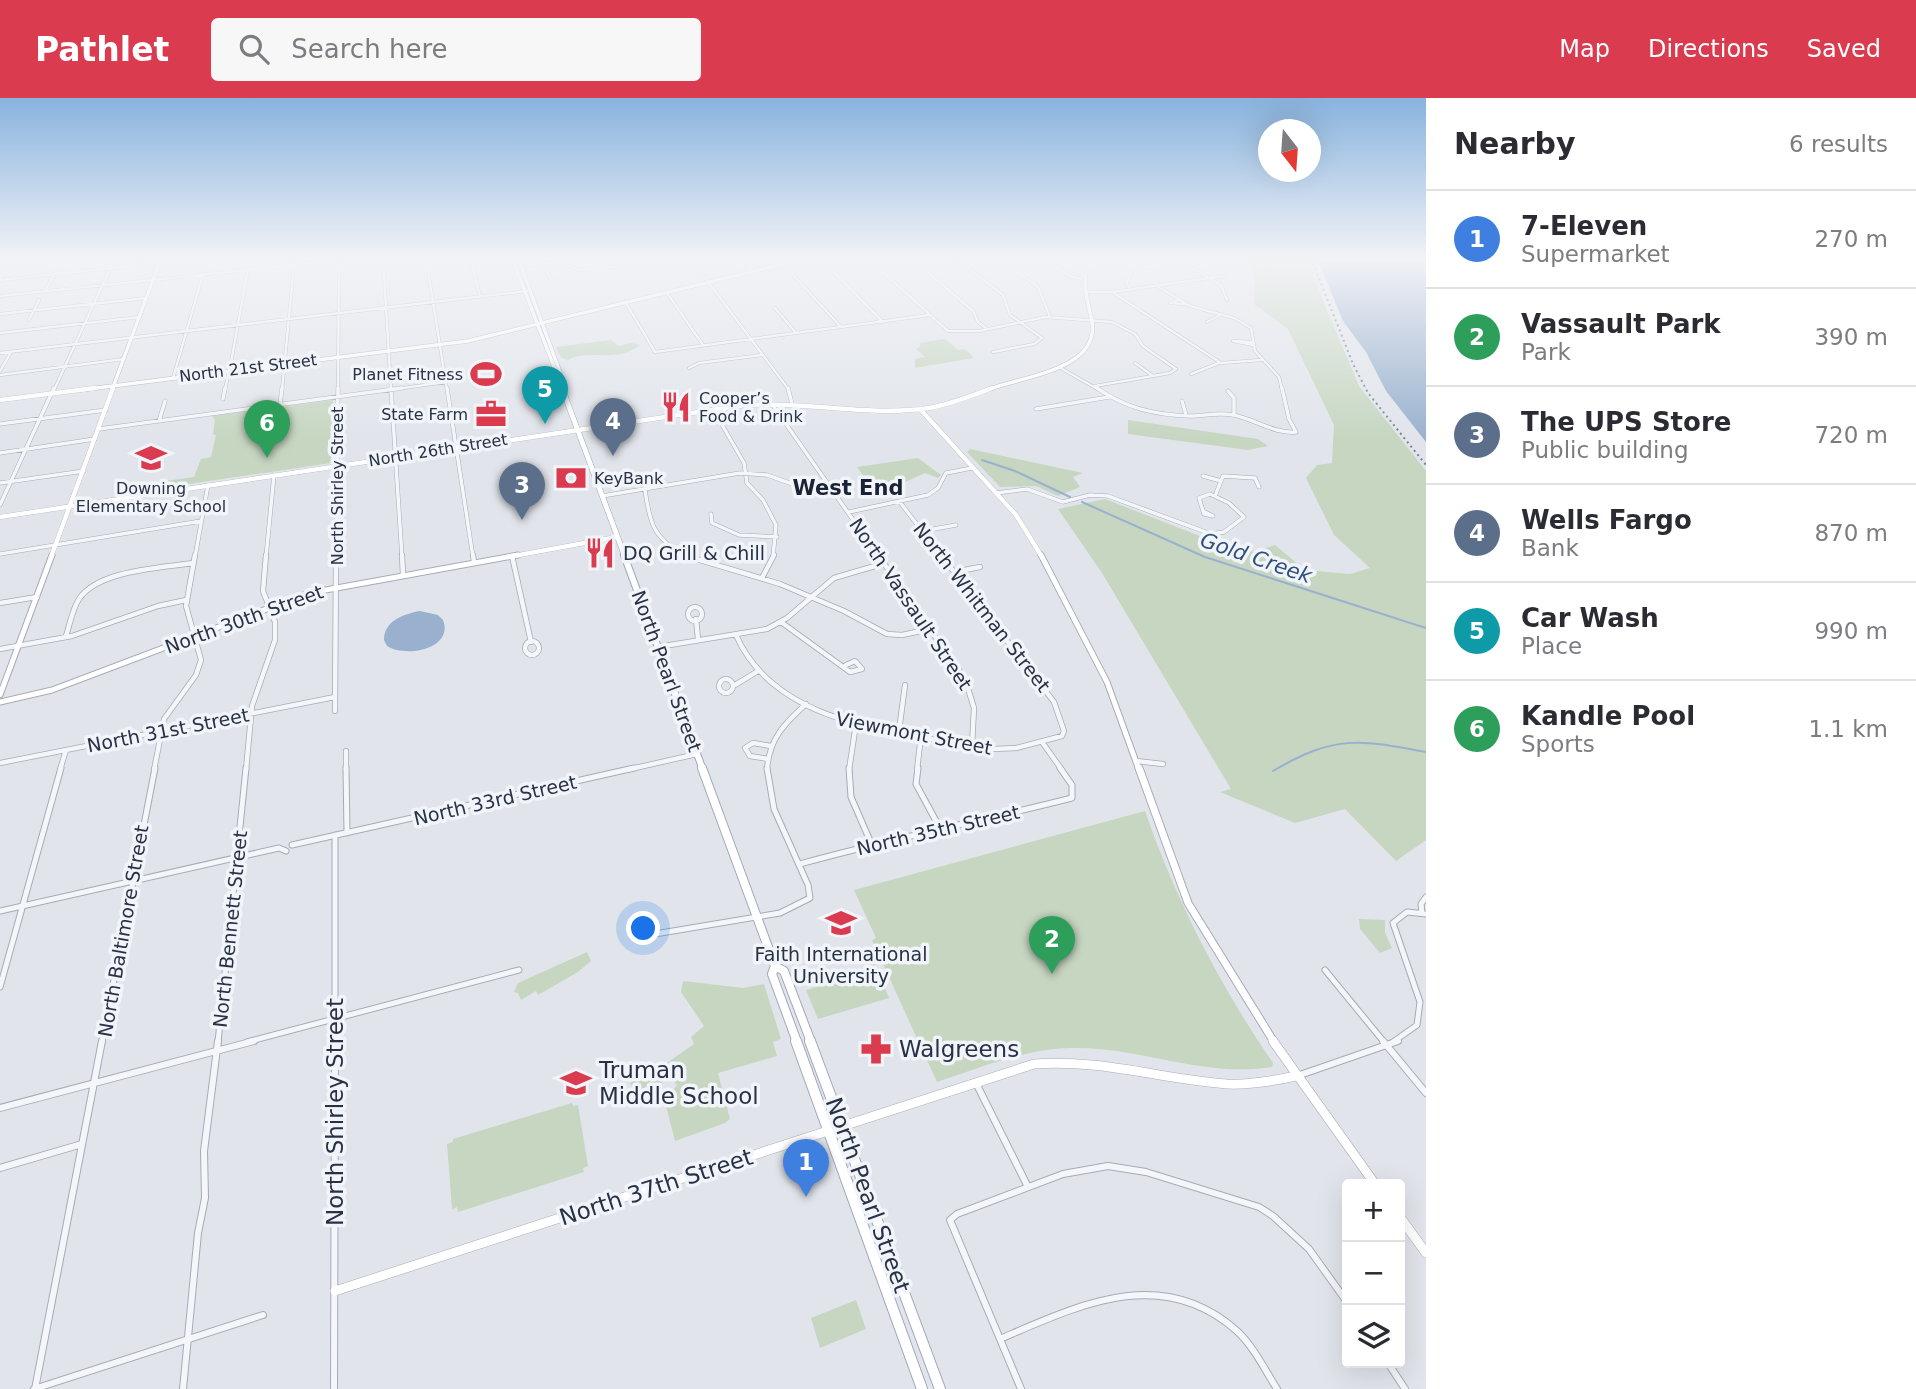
<!DOCTYPE html>
<meta charset="utf-8">
<style>
:root{--surface:#fff;--page:#f7f7f7;--text:#2b2b33;--muted:#7c7c81;--line:#e1e1e2;--accent:#db3b4f}
body{margin:0;font-family:"DejaVu Sans",sans-serif;background:var(--page);color:var(--text)}
.controls{position:absolute;right:21px;bottom:21px;display:grid;overflow:hidden;border-radius:7px;box-shadow:0 7px 28px #0002}
.controls button{width:63px;height:63px;display:grid;place-items:center;padding:0;border:0;border-bottom:2px solid var(--line);background:var(--surface);color:var(--text);font:35px sans-serif}
.compass{position:absolute;left:1258px;top:21px;width:63px;height:63px;border-radius:50%;background:var(--surface);box-shadow:0 7px 28px #0002;rotate:163deg}
.you{position:absolute;left:644px;top:831px;width:24px;height:24px;margin:-18px;border:5px solid #fff;border-radius:50%;background:#1a73e8;box-shadow:0 0 0 10px #1a73e833}
.badge{display:grid;place-items:center;width:46px;height:46px;border-radius:50%;background:var(--accent);color:#fff;font-size:23px;font-weight:700}
.pin{position:absolute;translate:-50% -58px;filter:drop-shadow(0 2px 4px #0008)}
.pin::after{content:'';position:absolute;top:37px;width:24px;height:21px;background:inherit;clip-path:polygon(0 0,100% 0,50% 100%)}
.list{margin:0;padding:0;list-style:none}
h2{display:flex;justify-content:space-between;align-items:center;height:91px;margin:0;padding:0 28px;font-size:30px}
h2 small{font-size:23px;font-weight:400;color:var(--muted)}
.list li{display:grid;grid-template-columns:46px 1fr auto;gap:21px;align-items:center;box-sizing:border-box;height:98px;padding:0 28px;border-top:2px solid var(--line)}
.list b{display:block;font-size:26px;white-space:nowrap}
.list p{margin:0;font-size:23px;white-space:nowrap;color:var(--muted)}
.list em{font-size:23px;font-style:normal;color:var(--muted)}
.icon{flex:none;width:38px;height:38px;fill:none;stroke:currentColor;stroke-width:2;stroke-linecap:round;stroke-linejoin:round}
.map{position:relative;flex:none;width:1426px;height:1291px;overflow:hidden}
header{display:flex;align-items:center;gap:42px;box-sizing:border-box;height:98px;padding:0 35px;background:var(--accent);color:#fff}
header strong{font-size:33px}
nav{display:flex;gap:38px;margin-inline-start:auto;font-size:24px}
.search{width:490px;height:63px;background:var(--page);display:flex;align-items:center;gap:18px;box-sizing:border-box;padding:0 24px;border-radius:7px;color:var(--muted);font-size:26px}
main{display:flex}
aside{flex:1;background:var(--surface)}
.map>svg:first-child{display:block}
</style>
<header>
<strong>Pathlet</strong>
<div class="search"><svg class="icon" aria-label="search" viewBox="0 0 24 24"><circle cx="10" cy="10" r="6"/><path d="M15 15l6 6"/></svg>Search here</div>
<nav><a>Map</a><a>Directions</a><a>Saved</a></nav>
</header>
<main>
<div class="map">
<svg width="1426" height="1291" viewBox="0 0 1426 1291">
<rect width="100%" height="100%" fill="#e1e5eb"/>
<path fill="#c6d6c1" d="M1246 160H1305L1359 288 1426 373V742L1396 763 1345 711 1295 725 1220 694 1231 691 1102 475 1058 411 1105 401 1210 442 1254 454 1275 447 1305 472 1350 476 1370 470 1334 437 1306 380 1317 367 1332 365 1334 327 1288 231 1254 206 1255 170Z
M945 241 958 252 965 251 974 260 915 270V261L925 259 916 251 921 247 919 245Z
M611 242 618 248 631 245 640 247C616 266 587 250 568 262L561 260 556 249Z
M333 302 331 365 128 395 137 387 194 379 201 361 211 359 216 337 213 336 215 322 212 318Z
M1128 322 1258 341 1268 348 1248 352 1128 336Z
M970 351 1083 375 1073 379 1080 389 1058 398 1036 388 1000 389 967 354Z
M918 360 941 377 938 380 925 375 877 397 857 369Z
M1145 713C1176 803 1219 886 1273 965L1272 969C1203 980 1139 948 1071 950 1024 951 980 970 937 984L872 842 876 840 854 792Z
M1359 821 1385 822V835L1392 850 1380 855 1360 831Z
M587 854 591 863 578 874 538 897 536 893 521 902 518 895 514 894 518 885Z
M873 862 889 900 818 921 806 892 861 876Z
M683 883 743 890 764 886 781 941 773 944 777 958 718 975 730 1021 725 1025 675 1043 665 1004 677 987 661 969 694 946 691 939 704 928 681 894Z
M655 968 664 983 639 1001 630 985Z
M572 1005 573 1008 578 1007 588 1068 583 1070 584 1074 458 1114 457 1109 452 1111 447 1046 453 1044V1041Z
M856 1202 866 1231 820 1250 811 1220Z"/>
<path fill="#99b1ce" d="M1317 160H1426V344L1386 293 1366 254 1343 223Z
M420 513 438 517 443 522C454 551 406 560 387 548L384 542C384 523 403 516 420 513Z"/>
<g fill="none" stroke-linecap="round" stroke-linejoin="round">
<path stroke="#99b1ce" stroke-width="2" d="M982 362 1015 373 1070 399
M1082 404 1205 459 1426 530
M1273 673C1334 637 1359 641 1426 654"/>
<g stroke="#a6abb6" stroke-width="3.5">
<path id="street-far4" d="M383 160 391 292
M426 160 447 292
M470 160 480 198
M567 160 566 167 581 172 620 168
M713 160H720
M820 160 883 224
M867 160 948 233H979L1046 219 1112 224 1135 236 1143 248 1176 271 1170 275 1095 288
M911 160 973 213 978 224 986 230
M955 160 1003 197 1010 217 1042 240 1034 246 993 254
M999 160 1038 189 1050 219
M1042 160 1070 178 1081 181
M1175 160 1221 187 1227 202
M1214 160 1224 166
M544 165 551 182
M0 166 55 160
M783 166 841 229
M530 167 564 164
M1136 167 1157 171 1147 169
M703 177 789 292
M0 180 14 160
M0 182 159 165
M1157 188 1190 208 1234 220 1251 230 1255 253 1279 279 1282 292
M1131 191 1126 185 1139 160
M45 193 64 160
M1085 194H1112L1223 178
M1112 194 1221 265 1261 262
M667 195 703 247
M0 198 359 160
M1178 202 1170 205 1185 206
M626 205 655 254 930 217
M775 210 796 235
M0 216 147 200
M29 222 39 202
M1207 224 1220 217
M0 235 140 219
M1252 244 1233 243 1253 247
M0 255 527 193
M1135 265 1153 278
M1059 269 1099 292
M230 270 248 171
M689 270 699 265 762 257
M0 273 11 254
M1191 276 1219 265
M0 277 124 261
M173 280 203 176
M54 292 115 160
M225 292 229 273
M282 292 294 167
M338 292 339 162
M389 292 446 284"/>
</g>
<g stroke="#a6abb6" stroke-width="4.5">
<path id="street-far3" d="M391 290 402 459
M447 290 473 459
M788 290 792 306
M1097 290C1125 310 1155 317 1190 318 1204 318 1218 314 1233 317 1255 321 1274 336 1296 334L1289 321 1282 290
M1228 293 1234 300V317
M223 301 225 290
M1182 303 1186 317
M772 306 879 459
M280 307 282 290
M713 311 744 365 747 385 763 402 776 427 773 459
M1036 311 1109 299
M159 323 165 303
M0 326 106 312
M99 331 402 290
M0 355 95 341
M1203 378 1221 383
M0 385 84 373
M645 392C650 428 654 439 685 459
M996 395 1027 391 1063 404 1090 397 1108 398 1211 436 1224 434 1244 419 1229 405 1210 396 1199 400 1204 416 1213 418 1205 414
M602 398 740 375 767 377 798 388 830 385
M1215 398 1223 378 1255 380 1259 389
M899 403 942 459
M0 407 54 290
M849 414 928 397 938 390 946 375 972 370
M711 416 712 425 739 437 777 439
M923 433 956 427
M0 456 201 423
M195 459 208 387
M266 459 274 377
M336 459 338 290"/>
</g>
<g stroke="#a6abb6" stroke-width="6">
<path id="street-far2" d="M402 457 403 477
M473 457 474 464
M683 457 780 486 844 513 887 536 902 537 930 531
M878 457 965 581 974 610 972 648
M512 458 531 544
M954 474 980 469
M762 480 774 457
M0 505 37 499
M688 516a7 7 0 1 1 14 0a7 7 0 1 1-14 0Z
M696 521 698 541
M781 524 850 574 862 571 855 563 846 567
M736 537C777 631 907 635 994 651L1016 650 1062 638 1064 633 1054 604 941 457
M66 538C70 526 72 512 79 501 98 472 161 470 193 465
M525 550a7 7 0 1 1 14 0a7 7 0 1 1-14 0Z
M658 549 767 531 787 520 834 480 885 465
M0 551 72 538 158 508 186 502
M719 588a7 7 0 1 1 14 0a7 7 0 1 1-14 0Z
M735 587 758 573
M335 613 336 457
M899 633 905 587
M1042 644 1062 672
M346 653V672
M768 661 750 658 745 650 753 645 771 648
M1136 663 1163 666
M0 665 335 599
M60 672 66 652
M154 672 164 621 196 577 201 562 186 508 195 457
M246 672 252 608 275 542V524L263 493 266 457
M626 672 697 656
M767 672C769 641 784 626 806 606
M849 672 856 626
M917 672 921 638"/>
</g>
<g stroke="#a6abb6" stroke-width="7">
<path id="street-far1" d="M346 670 347 735
M849 670 851 699 871 745
M918 670 916 686 942 734
M292 747 634 670
M800 766C890 741 981 723 1072 700V687L1060 670
M0 813 279 750 286 753
M1422 815 1421 806 1426 799
M649 837 780 815 810 800 808 787 774 711 767 670
M1325 872 1384 944
M0 889 61 670
M102 944 155 670
M218 944 246 670
M247 944 519 872
M335 944V737
M1393 944 1417 927 1420 904 1393 825 1407 814 1426 816"/>
</g>
<g stroke="#a6abb6" stroke-width="8">
<path id="street" d="M1383 943 1426 995
M1297 978 1398 943
M976 985 1028 1089
M0 1010 254 943
M0 1070 82 1046
M1000 1241C1079 1207 1162 1166 1237 1233 1254 1249 1265 1272 1277 1291
M1388 1265 1405 1291
M34 1291 263 1217
M35 1291 102 943
M183 1291 198 1135 205 1100 204 1053 218 943
M334 1291 335 943
M1021 1291 950 1122 957 1116 1063 1076 1108 1068 1146 1074 1259 1109 1273 1118 1309 1151 1347 1204"/>
</g>
<g stroke="#a6abb6" stroke-width="4.5">
<path id="secondary-far4" d="M81 292 468 243 808 160
M112 292 161 160
M987 292C1022 278 1105 272 1091 219 1086 197 1081 182 1090 160"/>
</g>
<g stroke="#a6abb6" stroke-width="5">
<path id="secondary-far3" d="M0 302 95 290
M920 311 1016 417 1042 459
M0 419 745 307C807 303 868 319 929 310 951 306 971 298 992 290
M51 459 113 290
M508 459 617 439"/>
</g>
<g stroke="#a6abb6" stroke-width="7">
<path id="secondary-far2" d="M1041 457 1107 584 1139 672
M0 597 52 457
M0 604 52 592 309 495 518 457"/>
</g>
<g stroke="#a6abb6" stroke-width="9">
<path id="secondary-far1" d="M1139 670 1188 805 1274 944"/>
</g>
<g stroke="#a6abb6" stroke-width="10">
<path id="secondary" d="M1273 943 1375 1086
M1400 1119 1426 1155
M335 1193 1034 966C1102 961 1160 981 1227 986 1250 987 1273 983 1296 978"/>
</g>
<g stroke="#9fa8b8" stroke-width="4.5">
<path id="primary-far4" d="M512 160 563 292
M518 160 560 274 558 278"/>
</g>
<g stroke="#9fa8b8" stroke-width="6">
<path id="primary-far3" d="M562 290 625 459"/>
</g>
<g stroke="#9fa8b8" stroke-width="8">
<path id="primary-far2" d="M624 457 703 672"/>
</g>
<g stroke="#9fa8b8" stroke-width="10">
<path id="primary-far1" d="M702 670 775 868 772 876 797 944
M775 868 784 873 811 944"/>
</g>
<g stroke="#9fa8b8" stroke-width="12">
<path id="primary" d="M796 943 922 1291
M810 943 940 1291"/>
</g>
<use href="#street-far4" stroke="#f4f6f9" stroke-width="2.5"/>
<use href="#street-far3" stroke="#f4f6f9" stroke-width="3.5"/>
<use href="#street-far2" stroke="#f4f6f9" stroke-width="4.5"/>
<use href="#street-far1" stroke="#f4f6f9" stroke-width="5"/>
<use href="#street" stroke="#f4f6f9" stroke-width="6"/>
<use href="#secondary-far4" stroke="#fff" stroke-width="3.5"/>
<use href="#secondary-far3" stroke="#fff" stroke-width="4.5"/>
<use href="#secondary-far2" stroke="#fff" stroke-width="5"/>
<use href="#secondary-far1" stroke="#fff" stroke-width="7"/>
<use href="#secondary" stroke="#fff" stroke-width="9"/>
<use href="#primary-far4" stroke="#fff" stroke-width="3.5"/>
<use href="#primary-far3" stroke="#fff" stroke-width="5"/>
<use href="#primary-far2" stroke="#fff" stroke-width="6"/>
<use href="#primary-far1" stroke="#fff" stroke-width="8"/>
<use href="#primary" stroke="#fff" stroke-width="10"/>
<path stroke="#798396" stroke-width="2" stroke-dasharray="2 3.5" stroke-linecap="butt" d="M1311 160 1353 266 1368 295 1426 367"/>
</g>
<linearGradient id="sky" x2="0" y2="1"><stop stop-color="#88b3de"/><stop offset="0.47" stop-color="#f2f3f6"/><stop offset="1" stop-color="#f2f3f6" stop-opacity="0"/></linearGradient>
<rect width="1426" height="341" fill="url(#sky)"/>
<defs>
<g id="stadium-bare" transform="scale(2.415)"><path d="M0-5a6.5 5 0 1 0 0 10a6.5 5 0 1 0 0-10ZM-3.5-1.8h7v3.6h-7Z" fill="#db3b4f" stroke="#f1f4f8" stroke-width="2.5" paint-order="stroke"/></g>
<g id="restaurant-bare" transform="scale(2.415)"><path d="M-5-6h1v4h1v-4h1v4h1v-4h1v5L-1.5 .5V6h-2V.5L-5-1ZM5-6V6H3V1.5H1.5Q1.5-4 5-6Z" fill="#db3b4f" stroke="#f1f4f8" stroke-width="2.5" paint-order="stroke"/></g>
<g id="office-bare" transform="scale(2.415)"><path d="M-6-3h4V-5.5h4V-3h4V5H-6ZM-1-4.5V-3h2v-1.5ZM-6 0V1H6V0Z" fill="#db3b4f" stroke="#f1f4f8" stroke-width="2.5" paint-order="stroke"/></g>
<g id="school-bare" transform="scale(2.415)"><path d="M0-5L7-2L0 1L-7-2ZM-4 1L0 2.5L4 1V4Q0 6-4 4Z" fill="#db3b4f" stroke="#f1f4f8" stroke-width="2.5" paint-order="stroke"/></g>
<g id="bank-bare" transform="scale(2.415)"><path d="M-6-4H6V4H-6ZM0-2.3a2.3 2.3 0 1 0 0 4.6a2.3 2.3 0 1 0 0-4.6Z" fill="#db3b4f" stroke="#f1f4f8" stroke-width="2.5" paint-order="stroke"/></g>
<g id="university-bare" transform="scale(2.415)"><path d="M0-5L7-2L0 1L-7-2ZM-4 1L0 2.5L4 1V4Q0 6-4 4Z" fill="#db3b4f" stroke="#f1f4f8" stroke-width="2.5" paint-order="stroke"/></g>
<g id="pharmacy-bare" transform="scale(2.415)"><path d="M-2-6h4v4h4v4h-4v4h-4v-4h-4v-4h4Z" fill="#db3b4f" stroke="#f1f4f8" stroke-width="2.5" paint-order="stroke"/></g>
</defs>
<g fill-rule="evenodd">
<use href="#stadium-bare" x="486" y="276"/>
<use href="#restaurant-bare" x="676" y="309"/>
<use href="#office-bare" x="491" y="316"/>
<use href="#school-bare" x="151" y="360"/>
<use href="#bank-bare" x="571" y="380"/>
<use href="#restaurant-bare" x="600" y="455"/>
<use href="#university-bare" x="841" y="825"/>
<use href="#pharmacy-bare" x="876" y="951"/>
<use href="#school-bare" x="576" y="985"/>
</g>
<g text-anchor="middle" dominant-baseline="central" stroke-width="7" stroke-linejoin="round" paint-order="stroke">
<g font-size="16" fill="#283145" stroke="#f1f4f8">
<text transform="translate(248 270) rotate(-7)">North 21st Street</text>
<text transform="translate(438 352) rotate(-9)">North 26th Street</text>
<text transform="translate(337 388) rotate(-90)">North Shirley Street</text>
</g>
<g font-size="16" fill="#283145" stroke="#f1f4f8" text-anchor="end">
<text x="463" y="276">Planet Fitness</text>
<text x="699" y="300" text-anchor="start">Cooper’s<tspan x="699" dy="18">Food &amp; Drink</tspan></text>
<text x="468" y="316">State Farm</text>
<text x="594" y="380" text-anchor="start">KeyBank</text>
<text x="151" y="390" text-anchor="middle">Downing<tspan x="151" dy="18">Elementary School</tspan></text>
</g>
<g font-size="19" fill="#283145" stroke="#f1f4f8" text-anchor="start">
<text x="623" y="455">DQ Grill &amp; Chill</text>
<text x="841" y="856" text-anchor="middle">Faith International<tspan x="841" dy="22">University</tspan></text>
</g>
<g font-size="19" fill="#283145" stroke="#f1f4f8">
<text transform="translate(911 506) rotate(56)">North Vassault Street</text>
<text transform="translate(982 509) rotate(52)">North Whitman Street</text>
<text transform="translate(244 521) rotate(-20)">North 30th Street</text>
<text transform="translate(667 573) rotate(70)">North Pearl Street</text>
<text transform="translate(168 632) rotate(-11)">North 31st Street</text>
<text transform="translate(914 635) rotate(11)">Viewmont Street</text>
<text transform="translate(495 702) rotate(-13)">North 33rd Street</text>
<text transform="translate(938 732) rotate(-13)">North 35th Street</text>
<text transform="translate(230 831) rotate(-84)">North Bennett Street</text>
<text transform="translate(123 833) rotate(-80)">North Baltimore Street</text>
</g>
<g font-size="21" font-weight="bold" fill="#1a2235" stroke="#f1f4f8">
<text x="848" y="390">West End</text>
</g>
<g font-size="21" font-style="italic" fill="#2e4f7d" stroke="#f1f4f8">
<text transform="translate(1256 460) rotate(19)">Gold Creek</text>
</g>
<g font-size="23" fill="#283145" stroke="#f1f4f8" text-anchor="start">
<text x="899" y="951">Walgreens</text>
<text x="599" y="972">Truman<tspan x="599" dy="26">Middle School</tspan></text>
</g>
<g font-size="23" fill="#283145" stroke="#f1f4f8">
<text transform="translate(335 1014) rotate(-90)">North Shirley Street</text>
<text transform="translate(656 1089) rotate(-18)">North 37th Street</text>
<text transform="translate(868 1097) rotate(70)">North Pearl Street</text>
</g>
</g>
</svg>
<div class="controls">
<button>+</button>
<button>−</button>
<button><svg class="icon" aria-label="layers" viewBox="0 0 24 24"><path d="M12 4l9 5-9 5-9-5zM3 14l9 5 9-5"/></svg></button>
</div>
<svg class="compass" viewBox="-18 -18 36 36"><path d="M0-13l5 13h-10z" fill="#e53935"/><path d="M0 13l5-13h-10z" fill="#7c7c81"/></svg>
<div class="you"></div>
<div class="pin badge" style="left:806px;top:1099px;background:#3f7fe0">1</div>
<div class="pin badge" style="left:1052px;top:876px;background:#2e9e5b">2</div>
<div class="pin badge" style="left:522px;top:422px;background:#5c6f8a">3</div>
<div class="pin badge" style="left:613px;top:358px;background:#5c6f8a">4</div>
<div class="pin badge" style="left:545px;top:326px;background:#0f9aa8">5</div>
<div class="pin badge" style="left:267px;top:360px;background:#2e9e5b">6</div>
</div>
<aside>
<h2>Nearby<small>6 results</small></h2>
<ul class="list">
<li><span class="badge" style="background:#3f7fe0">1</span><div><b>7-Eleven</b><p>Supermarket</p></div><em>270 m</em></li>
<li><span class="badge" style="background:#2e9e5b">2</span><div><b>Vassault Park</b><p>Park</p></div><em>390 m</em></li>
<li><span class="badge" style="background:#5c6f8a">3</span><div><b>The UPS Store</b><p>Public building</p></div><em>720 m</em></li>
<li><span class="badge" style="background:#5c6f8a">4</span><div><b>Wells Fargo</b><p>Bank</p></div><em>870 m</em></li>
<li><span class="badge" style="background:#0f9aa8">5</span><div><b>Car Wash</b><p>Place</p></div><em>990 m</em></li>
<li><span class="badge" style="background:#2e9e5b">6</span><div><b>Kandle Pool</b><p>Sports</p></div><em>1.1 km</em></li>
</ul>
</aside>
</main>
